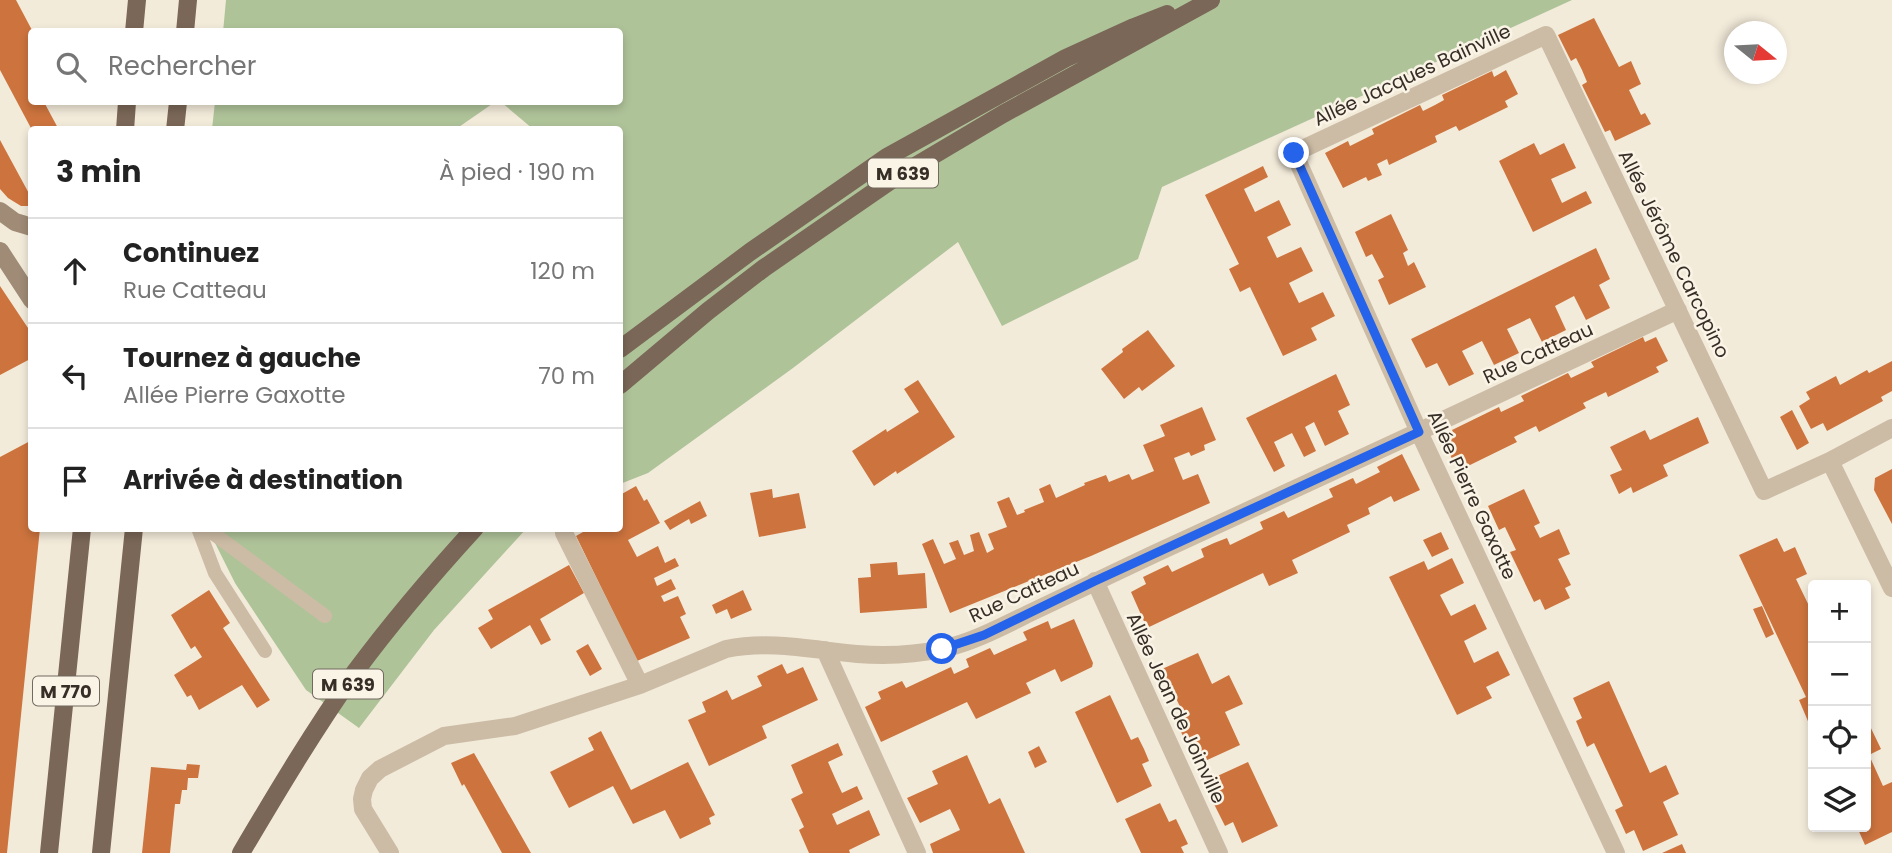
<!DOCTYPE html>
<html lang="fr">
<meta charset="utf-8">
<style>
:root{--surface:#fff;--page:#f2f2f2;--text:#222;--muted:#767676;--line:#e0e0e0}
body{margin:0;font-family:Poppins,sans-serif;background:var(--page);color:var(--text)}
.controls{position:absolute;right:21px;bottom:21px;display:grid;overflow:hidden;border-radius:7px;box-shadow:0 4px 10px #0003}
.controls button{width:63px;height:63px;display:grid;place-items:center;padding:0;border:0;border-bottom:2px solid var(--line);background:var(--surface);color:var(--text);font:35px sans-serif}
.compass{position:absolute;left:1724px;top:21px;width:63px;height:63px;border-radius:50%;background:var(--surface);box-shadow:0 4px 10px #0003;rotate:108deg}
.stop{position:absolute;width:21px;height:21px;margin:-16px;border:5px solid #2563eb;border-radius:50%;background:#fff}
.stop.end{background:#2563eb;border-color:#fff;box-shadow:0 2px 7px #0008}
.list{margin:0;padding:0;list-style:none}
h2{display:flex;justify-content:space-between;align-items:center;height:91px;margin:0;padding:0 28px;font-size:30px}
h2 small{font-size:23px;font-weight:400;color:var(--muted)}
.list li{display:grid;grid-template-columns:46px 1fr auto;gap:21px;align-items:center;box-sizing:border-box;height:105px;padding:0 28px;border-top:2px solid var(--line)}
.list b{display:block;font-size:26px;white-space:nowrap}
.list p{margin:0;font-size:23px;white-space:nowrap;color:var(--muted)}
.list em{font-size:23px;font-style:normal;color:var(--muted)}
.icon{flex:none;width:38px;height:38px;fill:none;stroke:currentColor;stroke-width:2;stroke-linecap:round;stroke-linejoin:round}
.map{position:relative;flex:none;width:1892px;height:853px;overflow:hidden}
.search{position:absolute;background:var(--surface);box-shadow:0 4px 10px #0003;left:28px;top:28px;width:595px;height:77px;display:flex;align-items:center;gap:18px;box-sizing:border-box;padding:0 24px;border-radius:7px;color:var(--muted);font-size:26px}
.panel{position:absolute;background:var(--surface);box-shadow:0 4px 10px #0003;left:28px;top:126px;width:595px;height:406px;border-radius:7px}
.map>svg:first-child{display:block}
</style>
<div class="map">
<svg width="1892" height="853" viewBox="0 0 1892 853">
<rect width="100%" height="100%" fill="#f3ebda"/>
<path fill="#afc399" d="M226 0H1572L1162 187 1138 259 1002 326 958 242 793 368 648 473 620 484V130L533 129 501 102H620V32H223Z
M215 102H495L456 129H212Z
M208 529H526L434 630 359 728 306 690 235 583Z"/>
<path fill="#cd743e" d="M0 0H16L33 32H32V102H44L59 130H32L0 70Z
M1594 18 1619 67 1631 61 1641 84 1629 90 1641 115 1645 113 1651 124 1615 141 1610 130 1605 132 1582 85 1587 82 1582 70 1576 58 1571 61 1558 35Z
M1506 70 1518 94 1505 101 1508 107 1459 131 1456 126 1435 136 1437 142 1389 165 1387 159 1377 164 1382 175 1368 181 1366 177 1343 188 1325 153 1348 141 1350 146 1374 134 1372 129 1420 105 1423 111 1435 105 1444 100 1442 95 1492 71 1494 77Z
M0 140 32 199V206H21L8 198 0 189Z
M1534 143 1540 155 1564 143 1576 168 1551 179 1562 203 1586 191 1592 203 1533 232 1499 161Z
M1263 166 1268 177 1244 189 1255 212 1279 200 1291 225 1267 237 1277 258 1301 247 1313 271 1289 283 1299 303 1323 292 1335 316 1311 328 1317 340 1283 356 1250 287 1240 292 1229 269 1239 264 1205 195Z
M1391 214 1408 250 1403 253 1408 266 1414 262 1426 287 1389 305 1378 280 1384 277 1372 254 1366 257 1355 232Z
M1596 248 1610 279 1599 285 1610 308 1586 320 1574 296 1555 306 1566 330 1542 342 1530 318 1507 329 1519 353 1494 365 1482 341 1462 351 1474 374 1449 386 1437 363 1426 368 1411 339Z
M0 286 32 334V358L0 375Z
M1148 330 1175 366 1142 391 1139 387 1124 399 1101 369 1123 352 1122 349Z
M1643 337 1645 342 1656 337 1668 361 1656 367 1659 372 1608 397 1606 392 1583 403 1586 408 1539 432 1536 426 1514 437 1517 442 1468 466 1465 460 1455 465 1443 440 1454 435 1452 430 1499 407 1501 412 1524 401 1521 396 1568 373 1571 378 1594 367 1591 362Z
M1892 361V391L1881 397 1883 401 1827 431 1823 423 1811 429 1799 406 1810 399 1806 392 1836 376 1840 385 1867 370 1869 373Z
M1336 374 1350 405 1338 411 1349 434 1325 446 1314 422 1305 427 1316 451 1304 457 1292 433 1274 442 1285 466 1274 472 1246 418Z
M918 380 955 437 897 474 896 471 874 486 852 451 886 429 887 432 919 412 904 389Z
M1202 407 1216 440 1204 445 1205 450 1191 456 1189 452 1174 458 1183 480 1198 474 1210 503 1091 556 950 613 922 544 933 539 944 564 956 559 949 543 958 540 964 555 974 551 970 535 979 532 987 553 994 549 988 534 1007 527 997 502 1009 497 1017 515 1025 512 1024 510 1044 502 1039 489 1050 484 1056 498 1085 485 1084 483 1106 475 1109 482 1129 474 1132 480 1154 471 1143 445 1165 436 1160 425Z
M1792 410 1809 443 1797 450 1780 417Z
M1698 417 1709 443 1663 465 1668 476 1633 493 1631 487 1619 494 1610 475 1622 470 1610 447 1645 430 1650 440Z
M32 440V528H40L7 853H0V457Z
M1402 454 1420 490 1394 502 1391 496 1368 508 1370 514 1347 525 1350 532 1292 560 1298 573 1269 586 1263 573 1147 628 1131 592 1146 584 1143 577 1168 565 1172 572 1204 557 1201 549 1214 543 1227 538 1230 545 1263 529 1260 522 1284 511 1288 518 1333 497 1329 489 1353 478 1356 484 1380 472 1377 467Z
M1892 469V524L1874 490 1875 478Z
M636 486 644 501 647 499 660 523 628 540 637 557 658 546 665 563 675 558 679 566 654 578 657 586 671 579 676 589 661 596 664 602 678 596 686 614 680 617 690 638 637 661 576 536 590 528H620V495Z
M772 489 773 498 799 493 806 528 759 537 750 493Z
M1524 489 1540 523 1534 526 1540 538 1559 529 1570 554 1558 559 1571 585 1565 588 1570 598 1545 610 1540 599 1534 602 1510 552 1516 550 1505 527 1499 530 1488 506Z
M700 501 707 516 691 524 689 519 670 530 664 521Z
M1441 532 1449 549 1432 557 1423 540Z
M1777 538 1784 552 1795 547 1807 574 1796 579 1811 610 1813 608V733L1799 700 1806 697 1739 555Z
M1452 558 1464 583 1440 595 1451 616 1475 604 1487 629 1464 641 1474 663 1498 651 1510 675 1486 687 1492 698 1457 715 1389 577 1424 561 1428 570Z
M897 562 898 575 925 573 927 608 860 613 858 578 871 577 870 564Z
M569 565 584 593 540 619 551 640 541 645 530 625 491 649 478 628 493 619 488 610Z
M209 590 230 623 223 628 270 700 257 708 242 685 199 710 191 695 187 697 174 675 202 657 195 646 191 649 171 615Z
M743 590 752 610 731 619 727 609 716 614 712 605Z
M1762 606 1774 634 1766 638 1753 609Z
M1074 619 1093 663 1092 667 1061 682 1055 669 1026 683 1031 693 976 719 967 702 881 742 865 707 881 699 878 692 902 681 906 688 951 667 954 674 969 667 966 659 979 653 990 648 994 655 1027 640 1023 632 1048 621 1051 629Z
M588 644 602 669 590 676 576 651Z
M1198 653 1212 684 1229 675 1243 704 1225 712 1240 745 1205 761 1196 742 1187 745 1176 721 1185 717 1162 669Z
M782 664 787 674 803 667 818 700 762 726 767 738 709 766 688 720 706 712 702 702 715 696 727 690 732 700 762 686 757 676Z
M1609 681 1650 773 1666 765 1679 794 1663 802 1678 835 1643 851 1634 830 1626 834 1615 810 1623 806 1594 743 1587 747 1576 721 1582 718 1573 698Z
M1110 695 1131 740 1138 737 1144 749 1149 761 1142 764 1152 786 1117 803 1075 712Z
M1868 722 1881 749 1869 755 1883 786 1892 782V832L1865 845 1857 827H1866V723Z
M601 731 631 790 688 762 715 815 709 818 711 824 680 839 665 810 633 824 613 786 569 808 550 772 594 750 588 738Z
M838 743 843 755 828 762 835 778 842 793 857 786 863 799 832 814 837 825 869 810 880 835 849 850 850 853H809L799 830 804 827 791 799 803 793 791 765Z
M1039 746 1047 762 1035 768 1028 752Z
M474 753 486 774 531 853H502L464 784 462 786 451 763Z
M967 755 989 804 1000 798 1025 853H933L930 844 960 830 955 819 950 809 920 823 907 798 938 784 932 771Z
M1248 762 1278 826 1242 843 1233 822 1225 826 1213 802 1222 798 1213 778Z
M187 764 200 765 198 778H188L187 790H182L180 804H175L170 853H142L151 767 186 770Z
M1160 803 1169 822 1176 819 1188 844 1181 847 1184 853H1141L1125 819Z
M1682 844 1686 853H1662Z"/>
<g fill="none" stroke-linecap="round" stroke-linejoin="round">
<path stroke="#ccbca5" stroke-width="14" d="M198 528 215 573 265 651
M206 528 325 616"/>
<path stroke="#ccbca5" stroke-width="18" d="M1830 461 1892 588
M564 533 640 685
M1095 581 1219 853
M825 650 917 853
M390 853 363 809 362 799 364 790 370 778 380 769 444 736 515 726 640 685 726 649C770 640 813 650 857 654 885 656 914 655 942 649 974 642 1005 625 1034 611 1074 592 1114 573 1154 554 1329 474 1504 392 1678 310
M1616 853 1419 432 1294 153 1546 35 1764 491 1830 461 1892 428"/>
<path stroke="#9f8b76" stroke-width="18" d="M0 211 15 222 32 227
M0 251 32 300"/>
<path stroke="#7a6757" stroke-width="18" d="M134 32 137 0
M185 32 188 0
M125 130 127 102
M175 130 178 102
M620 349 750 252 887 157 1066 58 1134 27 1167 14
M620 385 708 311 764 268 890 181 1003 114 1211 0
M49 853 82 528
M101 853 134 528
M241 853C277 792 314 730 355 672 392 622 433 574 475 528"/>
</g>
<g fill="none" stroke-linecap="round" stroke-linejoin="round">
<path stroke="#2563eb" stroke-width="9" d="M942 649 984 635 1095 581 1419 432 1294 153"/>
</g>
<g text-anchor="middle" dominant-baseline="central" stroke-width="5" stroke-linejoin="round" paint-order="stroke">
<g fill="#faf4e6" stroke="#726960" stroke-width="2">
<rect x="868" y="158.5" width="70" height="29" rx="5"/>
<rect x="313" y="669.5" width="70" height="29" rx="5"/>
<rect x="33" y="676.5" width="66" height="29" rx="5"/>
</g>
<g font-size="18" font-weight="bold" fill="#372e27">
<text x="903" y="173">M 639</text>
<text x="348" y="684">M 639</text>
<text x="66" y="691">M 770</text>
</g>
<g font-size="19" fill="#372e27" stroke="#faf4e6">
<text transform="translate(1412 75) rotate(-25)">Allée Jacques Bainville</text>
<text transform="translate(1674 254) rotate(64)">Allée Jérôme Carcopino</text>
<text transform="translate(1538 353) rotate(-25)">Rue Catteau</text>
<text transform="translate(1472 495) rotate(65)">Allée Pierre Gaxotte</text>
<text transform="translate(1024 592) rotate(-25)">Rue Catteau</text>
<text transform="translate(1176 708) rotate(65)">Allée Jean de Joinville</text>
</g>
</g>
</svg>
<div class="controls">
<button>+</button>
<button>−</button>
<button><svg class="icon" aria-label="locate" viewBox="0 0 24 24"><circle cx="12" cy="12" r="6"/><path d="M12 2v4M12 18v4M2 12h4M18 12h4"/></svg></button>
<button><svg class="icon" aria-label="layers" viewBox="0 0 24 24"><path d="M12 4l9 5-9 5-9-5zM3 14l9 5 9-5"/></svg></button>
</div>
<svg class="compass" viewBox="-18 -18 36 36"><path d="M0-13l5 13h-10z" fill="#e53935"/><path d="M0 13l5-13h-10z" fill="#767676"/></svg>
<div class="stop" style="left:942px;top:649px"></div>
<div class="stop end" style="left:1294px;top:153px"></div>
<div class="search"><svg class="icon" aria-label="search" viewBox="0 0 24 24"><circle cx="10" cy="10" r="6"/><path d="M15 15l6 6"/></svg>Rechercher</div>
<section class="panel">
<h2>3 min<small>À pied · 190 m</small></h2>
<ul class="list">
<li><svg class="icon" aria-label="ahead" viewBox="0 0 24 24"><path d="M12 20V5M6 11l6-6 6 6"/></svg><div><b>Continuez</b><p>Rue Catteau</p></div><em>120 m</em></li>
<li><svg class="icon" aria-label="left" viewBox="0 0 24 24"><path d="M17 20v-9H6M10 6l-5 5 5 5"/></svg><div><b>Tournez à gauche</b><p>Allée Pierre Gaxotte</p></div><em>70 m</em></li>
<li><svg class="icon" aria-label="arrive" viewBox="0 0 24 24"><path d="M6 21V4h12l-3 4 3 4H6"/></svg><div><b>Arrivée à destination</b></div></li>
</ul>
</section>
</div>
